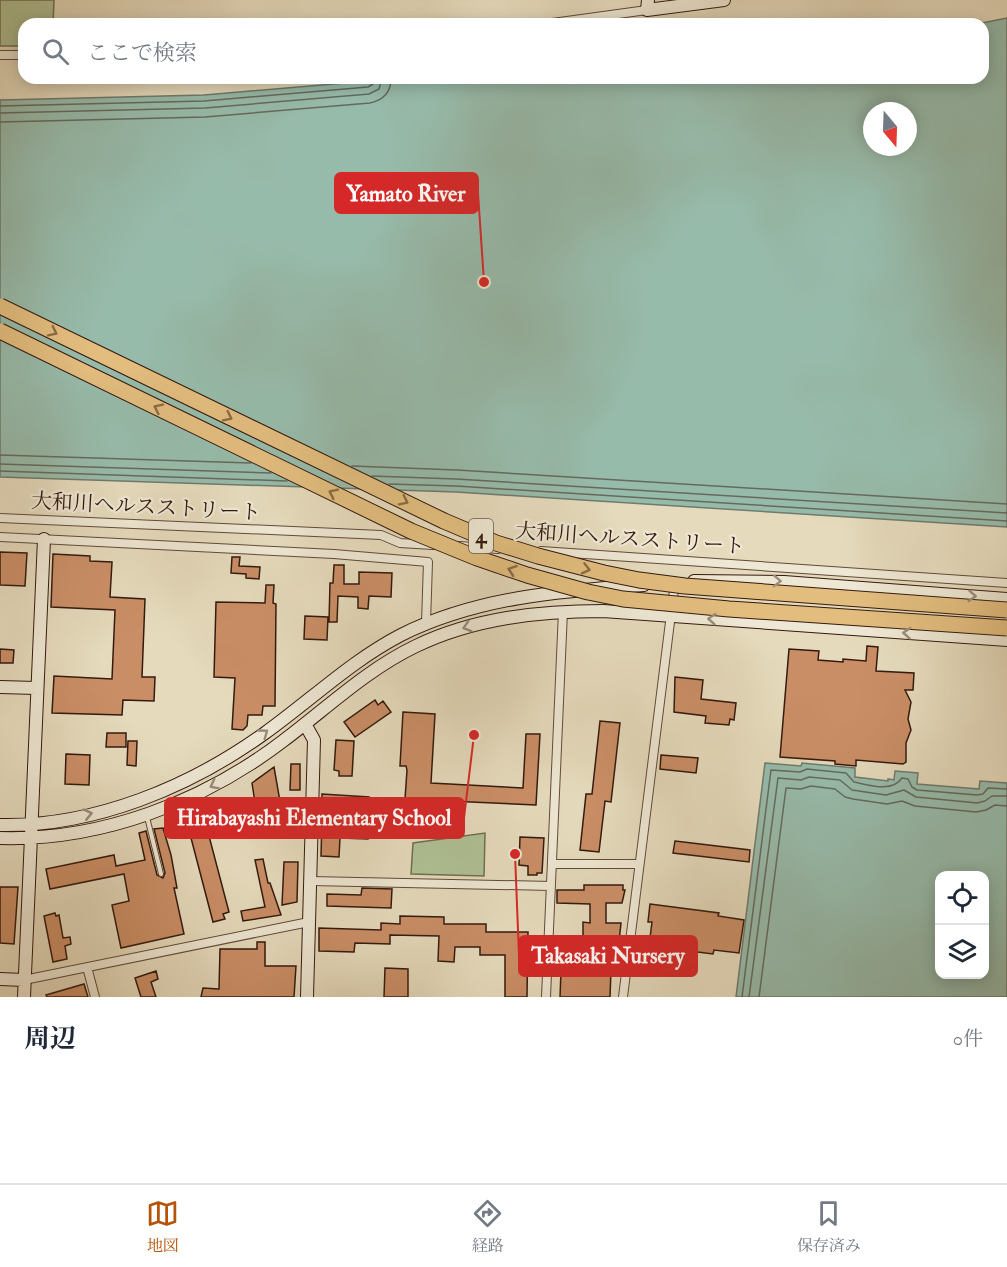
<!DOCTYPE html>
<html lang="ja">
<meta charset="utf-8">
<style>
:root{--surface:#fff;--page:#f6f6f7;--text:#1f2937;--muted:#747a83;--line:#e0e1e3;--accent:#b45309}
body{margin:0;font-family:"IM FELL Double Pica","Noto Serif JP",serif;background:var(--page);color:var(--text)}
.controls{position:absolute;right:18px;bottom:18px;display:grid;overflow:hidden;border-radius:12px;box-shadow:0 3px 15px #0003}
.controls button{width:54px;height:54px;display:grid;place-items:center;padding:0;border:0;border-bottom:2px solid var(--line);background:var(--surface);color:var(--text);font:30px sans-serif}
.compass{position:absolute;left:863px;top:102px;width:54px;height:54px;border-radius:50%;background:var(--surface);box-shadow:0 3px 15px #0003;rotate:161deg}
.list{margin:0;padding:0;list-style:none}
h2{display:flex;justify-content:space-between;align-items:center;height:78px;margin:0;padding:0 24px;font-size:26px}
h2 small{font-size:20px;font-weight:400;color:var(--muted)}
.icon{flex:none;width:33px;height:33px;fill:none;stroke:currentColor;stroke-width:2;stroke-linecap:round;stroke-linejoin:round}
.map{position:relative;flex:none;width:1007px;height:997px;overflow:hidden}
.search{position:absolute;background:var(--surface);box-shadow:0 3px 15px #0003;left:18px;right:18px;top:18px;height:66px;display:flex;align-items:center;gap:15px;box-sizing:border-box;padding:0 21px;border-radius:18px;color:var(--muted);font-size:22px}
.sheet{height:186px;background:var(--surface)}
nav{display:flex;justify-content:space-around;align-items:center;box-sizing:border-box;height:84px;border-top:2px solid var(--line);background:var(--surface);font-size:16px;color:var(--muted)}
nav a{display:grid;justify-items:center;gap:3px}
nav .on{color:var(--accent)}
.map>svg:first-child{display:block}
</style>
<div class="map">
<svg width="1007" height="997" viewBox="0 0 1007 997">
<rect width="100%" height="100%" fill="#e5dabc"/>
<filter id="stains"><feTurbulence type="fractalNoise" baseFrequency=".00333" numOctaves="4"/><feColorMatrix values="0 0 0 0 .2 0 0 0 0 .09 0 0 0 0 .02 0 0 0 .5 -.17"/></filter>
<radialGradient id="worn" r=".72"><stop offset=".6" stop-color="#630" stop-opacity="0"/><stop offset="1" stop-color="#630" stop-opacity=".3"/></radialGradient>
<path fill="#afc195" stroke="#716e52" stroke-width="1.5" d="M0 0H54L53 24H24V46H0Z
M485 833 484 876 411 874 413 843Z"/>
<path fill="#97bbab" stroke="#6f7b6d" stroke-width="1.5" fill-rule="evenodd" d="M1007 18V527L456 492 0 477V100L204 95 404 78H983V24H977ZM872 111H908V147H872Z
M765 763 801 766 802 763 855 768V777L888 781V779L894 780 895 771 918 773 917 784 979 789 980 781 1007 783V997H736ZM940 876H984V974H940Z"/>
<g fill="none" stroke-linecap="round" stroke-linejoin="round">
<path stroke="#656a5d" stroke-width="1.5" d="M0 106 204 101 368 87 373 84 375 78
M0 113 205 108 369 94 379 89 382 78
M0 122 205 117 370 103C384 100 391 92 391 78
M0 455 251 463
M0 464 271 473
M352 466 457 470 1007 504
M0 471 287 481
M372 476 456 479 1007 513
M389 484 456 486 1007 521
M742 997 771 770 800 772 807 769 846 773 854 782C869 785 892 793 902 778L908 779 912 787 917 790 977 795 983 794 988 788 1007 789
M749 997 778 778 801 780 809 777 840 780 852 790 886 795 904 790 916 797 977 803 985 801 992 796H1007
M759 997 786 788 801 789 811 786 835 789 845 797 853 799 887 804 902 801 915 806 976 812 986 810 995 805 1007 806"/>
</g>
<path fill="#ca8e66" stroke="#331a0f" stroke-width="1.5" d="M0 552 27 553 25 586 0 585Z
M53 554 90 556V561L112 562 110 597 145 599 142 677H155L154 701 123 700 122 715 52 713 54 676 112 679 115 610 51 607Z
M232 557H240L239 566 260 567 259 579 246 578V574L231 573Z
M334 565H344V584H359V572L392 573 391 597 369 596 368 609 358 608V597L338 596 337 622H329L330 583H333Z
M266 585H274L273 603 276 604 275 706H263L262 715H248L247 726 243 730 232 729 235 678 214 677 216 602 265 603Z
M305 616 328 617 327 640 304 639Z
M867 646 878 647 876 671 914 673 913 690H905L911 702 908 719 911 730 906 743V762L903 764 856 760V766L835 764V761L780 757 789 649 819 651 818 660 843 662V659L866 661Z
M0 649 14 650 13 663H0Z
M675 677 703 680 701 699 736 703 734 720 730 719 729 725 705 723 706 716 674 712Z
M375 700 378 705 383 701 391 712 355 737 344 722Z
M403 712 435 714 431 783 523 788 526 734H540L536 805 405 799 407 770 406 766H400Z
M600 721 620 723 611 802 605 801 599 852 580 850 586 794H592Z
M107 733H126V747H106Z
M336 740 354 741 352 776H339V771L334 770Z
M128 741H137L136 766 127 765Z
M66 754 90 755 89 785 65 784Z
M661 755 698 758 696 773 660 769Z
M291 764H300V790H290Z
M274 767 282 813 241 821 239 812 256 809 252 783Z
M322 794 369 797 368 839 340 838 339 857 321 856 322 819 363 821 366 820 367 816 363 813 322 810Z
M197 812 199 819 204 817 229 912 223 914 225 919 213 922 185 815Z
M163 828 171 855 177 888H174L184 934 121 948 112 905 129 901 124 874 50 889 46 869 114 855 116 866 145 860 139 833 146 831 157 875 163 878 165 873 154 829Z
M520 837 544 838 542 873H537V875H528V866L519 865Z
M675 841 750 850 749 862 673 853Z
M263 859 268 883H270L281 915 243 921 241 911 265 907 255 860Z
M284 862H298L297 902 282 905Z
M584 885H623V890H625L622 903H606V923H621L616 970H611L610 997H560L562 946 583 947V922L590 923V904L557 903V890H584Z
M0 887H18L14 944 0 943Z
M362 888 392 889 391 908 327 906V894L361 895Z
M650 904 719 913 718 916 744 920 739 953 714 950 713 954 658 947 660 939 650 938 652 922H648Z
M55 913 56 916 59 915 63 938 70 937 71 944 65 946 67 959 53 962 44 916Z
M400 916 444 917V924H486V932H528L527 997H505V955H480V947H455L454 962 438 961 439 936 390 935V944L355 943 354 952 319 951V928L381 930V923L400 924Z
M257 942H265V966H296L294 997H201L203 988 219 989 220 949H257Z
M385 968 408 969V997H384Z
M156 971 158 979 151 982 156 997H141L135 978Z
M84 984 88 997H47L46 995Z"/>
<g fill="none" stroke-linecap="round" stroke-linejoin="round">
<g stroke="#604a3a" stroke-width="6">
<path id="lane" d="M316 814 363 817
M147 817 161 874"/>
</g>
<g stroke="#604a3a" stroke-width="10">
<path id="street" d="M545 24 647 10
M0 55H24
M0 518 381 535 400 543 433 545
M0 537 334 554 428 562 426 623
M460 546 498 549
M541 551 1007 583
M552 864H639
M311 881 551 886
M87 967 95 997
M24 980 309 922
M546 997 563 611
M623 997 675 582"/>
</g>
<g stroke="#331a0f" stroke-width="14">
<path id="secondary" d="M648 0 647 10 724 0
M694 581 784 582 1007 599
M0 687 36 688
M305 724 314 740 307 997
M0 825C94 827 190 787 265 733 311 700 351 661 401 635 477 597 560 591 644 585
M0 838C101 841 203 802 283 741 327 708 366 670 416 646 474 618 539 611 603 611L1007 640
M0 979 24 980
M24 997 44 539"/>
</g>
<use href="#lane" stroke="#eee7d3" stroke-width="4"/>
<use href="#street" stroke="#eee7d3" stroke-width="8"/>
<use href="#secondary" stroke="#eee7d3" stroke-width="12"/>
<g stroke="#331a0f" stroke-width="17" stroke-linecap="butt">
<path id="highway-bridge" d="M0 306 444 521 496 543 538 556 604 573 639 580 685 586 1007 610
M0 331 411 531 477 558 527 575 588 592 623 599 729 609 1007 628"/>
</g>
<use href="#highway-bridge" stroke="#e2bd7e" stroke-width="15"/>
</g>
<defs><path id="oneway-chevron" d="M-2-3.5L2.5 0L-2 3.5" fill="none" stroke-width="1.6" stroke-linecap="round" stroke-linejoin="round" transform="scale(1.5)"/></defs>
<g stroke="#8a6c46">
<use href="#oneway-chevron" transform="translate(53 332) rotate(26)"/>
<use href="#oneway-chevron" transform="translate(158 408) rotate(-154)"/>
<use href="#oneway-chevron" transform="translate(228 417) rotate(26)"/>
<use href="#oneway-chevron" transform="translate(333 493) rotate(-154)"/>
<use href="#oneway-chevron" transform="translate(404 501) rotate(26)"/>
<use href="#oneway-chevron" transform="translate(586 569) rotate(14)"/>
<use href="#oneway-chevron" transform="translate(512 570) rotate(-161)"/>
</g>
<g stroke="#9a8b7b">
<use href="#oneway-chevron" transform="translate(777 581) rotate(2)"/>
<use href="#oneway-chevron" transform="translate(972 596) rotate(4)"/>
<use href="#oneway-chevron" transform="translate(712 619) rotate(-176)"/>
<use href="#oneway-chevron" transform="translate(467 627) rotate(163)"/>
<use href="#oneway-chevron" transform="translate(907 633) rotate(-176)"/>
<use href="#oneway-chevron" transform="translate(264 733) rotate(-36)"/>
<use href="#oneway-chevron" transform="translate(214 785) rotate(153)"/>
<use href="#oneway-chevron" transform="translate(88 814) rotate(-13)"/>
</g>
<g text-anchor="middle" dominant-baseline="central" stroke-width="4.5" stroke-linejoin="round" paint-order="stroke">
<rect fill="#eee7d3" stroke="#6b584a" stroke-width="1.5" x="469" y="519" width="24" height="34" rx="4.5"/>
<g font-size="20" font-weight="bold" fill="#331a0f">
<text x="481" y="536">4</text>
</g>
<g font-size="21" fill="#331a0f" stroke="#eee7d3">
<text transform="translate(146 507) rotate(3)">大和川ヘルスストリート</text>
<text transform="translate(630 539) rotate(4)">大和川ヘルスストリート</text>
</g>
</g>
<path fill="none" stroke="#d62828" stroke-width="2" d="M484 282L478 193M474 735L464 818M515 854L519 956"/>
<g fill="#d62828" stroke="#eee7d3" stroke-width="2">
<circle cx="484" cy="282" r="6"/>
<circle cx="474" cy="735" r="6"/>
<circle cx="515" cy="854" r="6"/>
</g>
<g fill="#d62828" stroke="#d62828" stroke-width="2">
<rect x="335" y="173" width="143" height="40" rx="6"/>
<rect x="165" y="798" width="299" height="40" rx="6"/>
<rect x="519" y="936" width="178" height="40" rx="6"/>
</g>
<g font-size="22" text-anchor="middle" font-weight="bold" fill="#fff">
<text x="406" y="201">Yamato River</text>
<text x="314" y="825">Hirabayashi Elementary School</text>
<text x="608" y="963">Takasaki Nursery</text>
</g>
<rect width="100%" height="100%" filter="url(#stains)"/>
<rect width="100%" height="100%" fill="url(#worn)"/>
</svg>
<div class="controls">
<button><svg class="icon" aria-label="locate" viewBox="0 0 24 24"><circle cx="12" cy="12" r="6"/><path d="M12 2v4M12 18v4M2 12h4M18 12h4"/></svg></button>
<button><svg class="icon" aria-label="layers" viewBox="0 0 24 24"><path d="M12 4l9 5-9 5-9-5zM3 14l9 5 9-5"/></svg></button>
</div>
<svg class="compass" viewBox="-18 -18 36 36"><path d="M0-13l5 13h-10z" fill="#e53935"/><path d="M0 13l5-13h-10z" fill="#747a83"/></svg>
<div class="search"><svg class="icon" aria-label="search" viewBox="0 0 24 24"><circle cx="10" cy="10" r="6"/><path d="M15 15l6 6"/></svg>ここで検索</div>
</div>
<section class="sheet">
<h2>周辺<small>0件</small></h2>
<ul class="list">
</ul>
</section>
<nav>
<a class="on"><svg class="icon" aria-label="map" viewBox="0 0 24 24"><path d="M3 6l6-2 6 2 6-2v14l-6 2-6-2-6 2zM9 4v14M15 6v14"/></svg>地図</a>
<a><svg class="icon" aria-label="directions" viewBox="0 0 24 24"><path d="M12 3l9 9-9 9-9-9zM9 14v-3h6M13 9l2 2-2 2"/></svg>経路</a>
<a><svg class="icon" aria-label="saved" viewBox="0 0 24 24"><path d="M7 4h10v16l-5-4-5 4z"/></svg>保存済み</a>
</nav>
